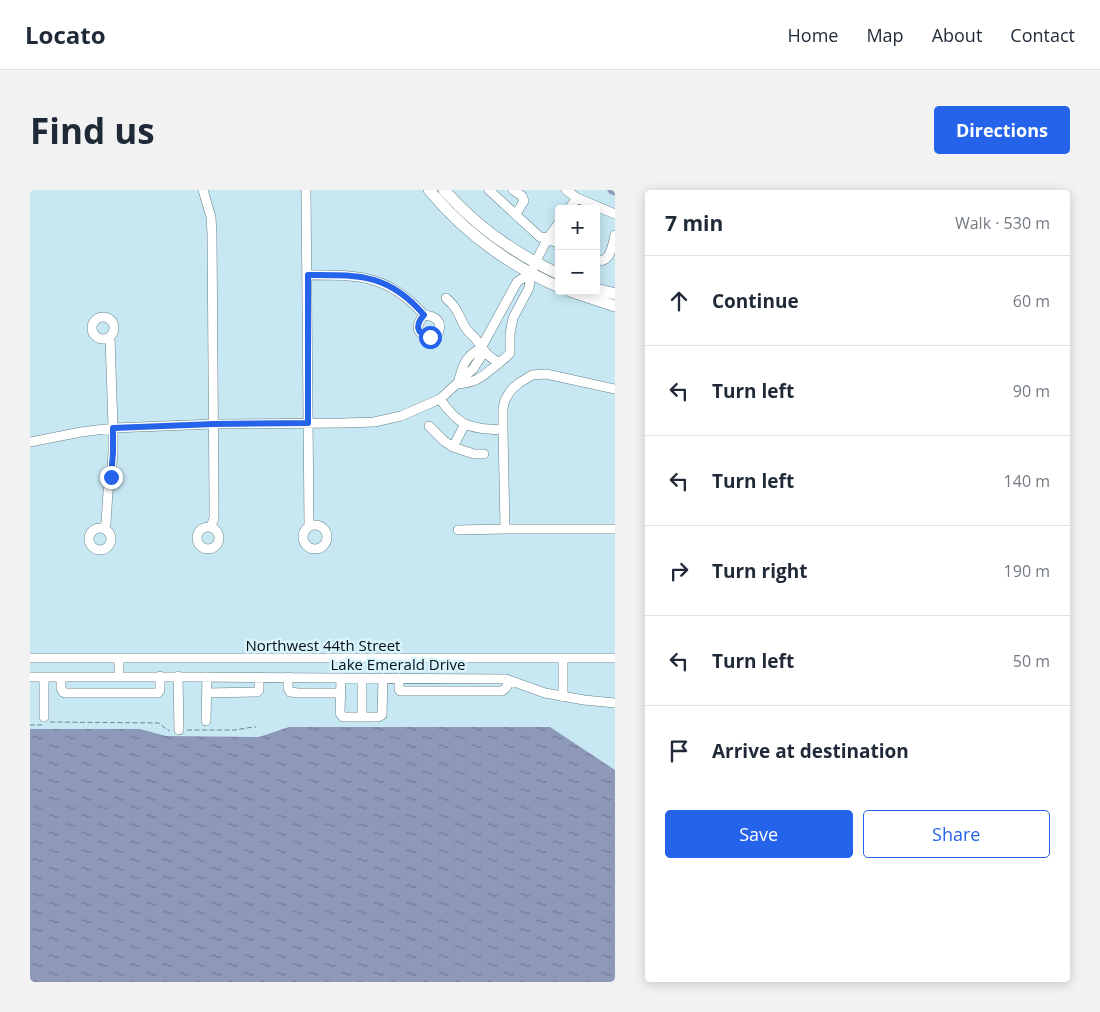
<!DOCTYPE html>
<meta charset="utf-8">
<style>
:root{--surface:#fff;--page:#f2f2f3;--text:#1f2937;--muted:#747a83;--line:#e0e1e3;--accent:#2563eb}
body{margin:0;font-family:"Open Sans",sans-serif;background:var(--page);color:var(--text)}
.controls{position:absolute;right:15px;top:15px;display:grid;overflow:hidden;border-radius:5px;box-shadow:0 2px 12px #0003}
.controls button{width:45px;height:45px;display:grid;place-items:center;padding:0;border:0;border-bottom:1px solid var(--line);background:var(--surface);color:var(--text);font:25px sans-serif}
.stop{position:absolute;width:15px;height:15px;margin:-11px;border:4px solid #2563eb;border-radius:50%;background:#fff}
.stop.end{background:#2563eb;border-color:#fff;box-shadow:0 1px 5px #0008}
.list{margin:0;padding:0;list-style:none}
h2{display:flex;justify-content:space-between;align-items:center;height:65px;margin:0;padding:0 20px;font-size:21px}
h2 small{font-size:16px;font-weight:400;color:var(--muted)}
.list li{display:grid;grid-template-columns:32px 1fr auto;gap:15px;align-items:center;box-sizing:border-box;height:90px;padding:0 20px;border-top:1px solid var(--line)}
.list b{display:block;font-size:19px;white-space:nowrap}
.list em{font-size:16px;font-style:normal;color:var(--muted)}
.actions{display:flex;gap:10px;padding:15px 20px}
.actions a{flex:1;padding:11px 0;border:1px solid var(--accent);border-radius:5px;text-align:center;font-size:18px;color:var(--accent)}
.actions .main{background:var(--accent);color:#fff}
.icon{flex:none;width:28px;height:28px;fill:none;stroke:currentColor;stroke-width:2;stroke-linecap:round;stroke-linejoin:round}
.map{position:relative;flex:none;width:585px;height:792px;overflow:hidden;border-radius:5px}
header{display:flex;align-items:center;gap:30px;box-sizing:border-box;height:70px;padding:0 25px;background:var(--surface);border-bottom:1px solid var(--line)}
header strong{font-size:24px}
nav{display:flex;gap:28px;margin-inline-start:auto;font-size:18px}
.intro{display:flex;align-items:center;justify-content:space-between;box-sizing:border-box;height:120px;padding:0 30px}
h1{margin:0;font-size:35px}
.button{padding:12px 22px;border-radius:5px;background:var(--accent);color:#fff;font-size:18px;font-weight:700}
main{display:flex;gap:30px;padding:0 30px}
aside{flex:1;background:var(--surface);border-radius:5px;box-shadow:0 2px 12px #0003}
.map>svg:first-child{display:block}
</style>
<header>
<strong>Locato</strong>
<nav><a>Home</a><a>Map</a><a>About</a><a>Contact</a></nav>
</header>
<div class="intro"><h1>Find us</h1><a class="button">Directions</a></div>
<main>
<div class="map">
<svg width="585" height="792" viewBox="0 0 585 792">
<defs>
<pattern id="water-ripples" width="26" height="14" patternUnits="userSpaceOnUse" patternTransform="scale(1.25)"><rect width="26" height="14" fill="#8e98b8"/><path d="M2 4q2-2 4 0t4 0M15 11q2-2 4 0t4 0" fill="none" stroke="#727a94"/></pattern>
</defs>
<rect width="100%" height="100%" fill="#c7e8f3"/>
<path fill="url(#water-ripples)" d="M259 537H520L585 580V792H0V539H110L136 546 229 547Z"/>
<g fill="none" stroke-linecap="round" stroke-linejoin="round">
<path stroke="#8e98b8" stroke-width="7" d="M581 0 585 2"/>
<g stroke="#62808a" stroke-width="10">
<path id="minor" d="M173 0 181 27 182 44 184 311V328L181 337
M276 0 279 336
M459 0 510 47 518 48 529 54
M483 0 492 6 494 11 486 24
M536 0 547 8 585 24
M539 19 547 8
M566 70C581 74 582 56 585 45
M277 85C328 85 358 84 394 125 382 139 390 149 407 145 414 132 406 126 394 125
M416 108C428 119 427 122 434 135 436 140 440 143 444 147 453 157 456 168 470 172
M62 138a11 11 0 1 1 22 0a11 11 0 1 1-22 0Z
M80 147 83 238 184 234 314 233 344 232 371 226 410 209 443 179 452 165 451 158
M451 158 487 92 501 83
M428 194C449 192 452 186 468 174 472 170 476 168 480 163V144L483 128 499 98 501 83 509 65 518 48 529 33
M428 194C432 177 435 166 451 158
M410 209C430 238 440 238 473 240L475 339
M399 236 414 251 423 257 435 234
M473 240V218L475 210 481 200 489 193 502 185 516 184 585 199
M0 252 51 242 83 238V263L81 287 78 302 76 333 74 339
M423 257 444 264H454
M273 347a12 12 0 1 1 24 0a12 12 0 1 1-24 0Z
M167 348a11 11 0 1 1 22 0a11 11 0 1 1-22 0Z
M59 349a11 11 0 1 1 22 0a11 11 0 1 1-22 0Z
M428 340 475 339H585
M0 468H585
M533 468V507
M89 480V468
M148 486 149 540
M0 487H165L476 489 515 503 554 510 585 513
M14 487V527
M31 487V498L33 502 35 503H128L130 500V486
M258 487V498L260 502 268 503H311
M311 488 310 523 313 527H348L352 525 353 488
M369 488V499L370 501H472L476 498 480 491
M177 503 227 502 229 500V487
M332 527V488
M176 531 177 487"/>
</g>
<g stroke="#62808a" stroke-width="12">
<path id="major" d="M399 0C434 42 479 75 529 97
M414 0C446 36 485 64 529 84
M566 99 585 104
M540 101 585 116"/>
</g>
<path stroke="#6e848c" stroke-width="1" stroke-dasharray="5 2.5" stroke-linecap="butt" d="M20 532 129 533 136 539 140 541
M0 535H12
M157 540H205L223 537H226"/>
<use href="#minor" stroke="#fff" stroke-width="9"/>
<use href="#major" stroke="#fff" stroke-width="11"/>
</g>
<g fill="none" stroke-linecap="round" stroke-linejoin="round">
<path stroke="#2563eb" stroke-width="6" d="M81 287 83 263V238L184 234 278 233V85C328 85 358 83 394 125 385 135 386 144 400 147"/>
</g>
<g text-anchor="middle" dominant-baseline="central" stroke-width="5" stroke-linejoin="round" paint-order="stroke">
<g font-size="15" fill="#040e12" stroke="#daf4fd">
<text x="293" y="455">Northwest 44th Street</text>
<text x="368" y="474">Lake Emerald Drive</text>
</g>
</g>
</svg>
<div class="controls">
<button>+</button>
<button>−</button>
</div>
<div class="stop" style="left:400px;top:147px"></div>
<div class="stop end" style="left:81px;top:287px"></div>
</div>
<aside>
<h2>7 min<small>Walk · 530 m</small></h2>
<ul class="list">
<li><svg class="icon" aria-label="ahead" viewBox="0 0 24 24"><path d="M12 20V5M6 11l6-6 6 6"/></svg><div><b>Continue</b></div><em>60 m</em></li>
<li><svg class="icon" aria-label="left" viewBox="0 0 24 24"><path d="M17 20v-9H6M10 6l-5 5 5 5"/></svg><div><b>Turn left</b></div><em>90 m</em></li>
<li><svg class="icon" aria-label="left" viewBox="0 0 24 24"><path d="M17 20v-9H6M10 6l-5 5 5 5"/></svg><div><b>Turn left</b></div><em>140 m</em></li>
<li><svg class="icon" aria-label="right" viewBox="0 0 24 24"><path d="M7 20v-9h11M14 6l5 5-5 5"/></svg><div><b>Turn right</b></div><em>190 m</em></li>
<li><svg class="icon" aria-label="left" viewBox="0 0 24 24"><path d="M17 20v-9H6M10 6l-5 5 5 5"/></svg><div><b>Turn left</b></div><em>50 m</em></li>
<li><svg class="icon" aria-label="arrive" viewBox="0 0 24 24"><path d="M6 21V4h12l-3 4 3 4H6"/></svg><div><b>Arrive at destination</b></div></li>
</ul>
<div class="actions"><a class="main">Save</a><a>Share</a></div>
</aside>
</main>
